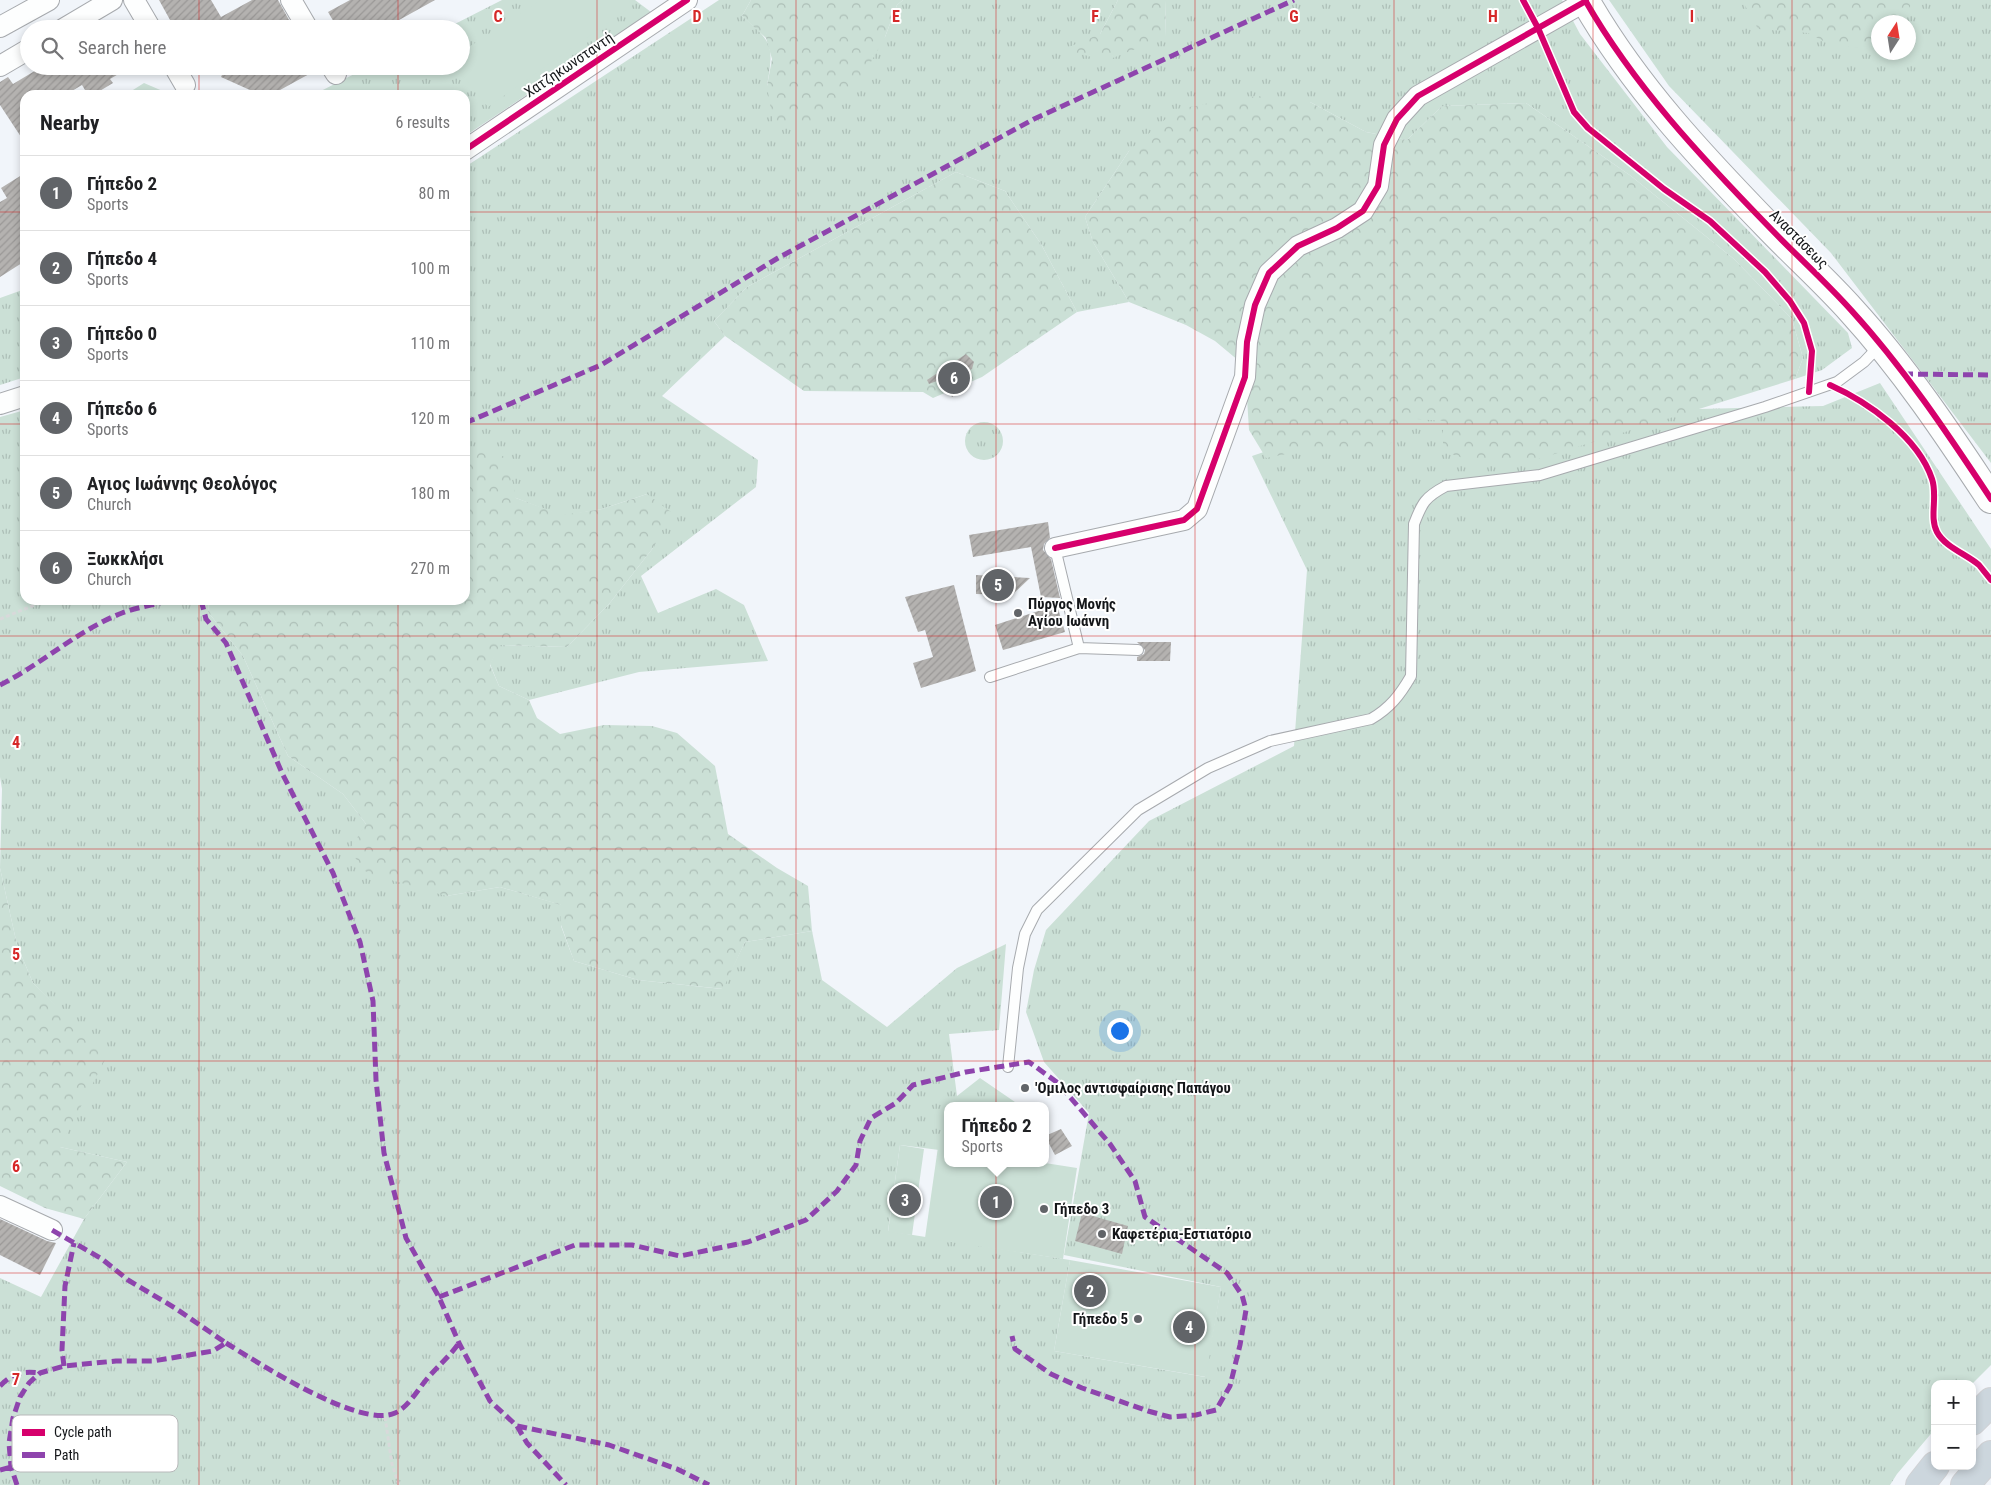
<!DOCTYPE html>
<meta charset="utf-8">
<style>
:root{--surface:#fff;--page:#f2f2f2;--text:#202124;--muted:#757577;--line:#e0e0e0;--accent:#616468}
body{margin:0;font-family:"Roboto Condensed",sans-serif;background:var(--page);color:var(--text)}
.controls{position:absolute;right:15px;bottom:15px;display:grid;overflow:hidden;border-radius:10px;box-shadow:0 2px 8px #0003}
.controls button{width:45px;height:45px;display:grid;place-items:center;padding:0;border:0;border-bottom:1px solid var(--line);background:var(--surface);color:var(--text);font:25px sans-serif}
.compass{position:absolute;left:1871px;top:15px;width:45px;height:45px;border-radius:50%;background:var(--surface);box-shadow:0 2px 8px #0003;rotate:12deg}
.you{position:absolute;left:1119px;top:1030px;width:18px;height:18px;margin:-12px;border:4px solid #fff;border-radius:50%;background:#1a73e8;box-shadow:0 0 0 8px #1a73e833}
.badge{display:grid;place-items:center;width:32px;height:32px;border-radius:50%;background:var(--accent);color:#fff;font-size:16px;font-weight:700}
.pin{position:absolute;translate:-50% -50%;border:2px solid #fff;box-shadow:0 1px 5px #0006}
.popup{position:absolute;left:944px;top:1102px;width:105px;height:65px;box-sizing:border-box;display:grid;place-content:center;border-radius:10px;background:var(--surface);filter:drop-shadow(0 1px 4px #0005);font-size:16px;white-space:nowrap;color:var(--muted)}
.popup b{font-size:19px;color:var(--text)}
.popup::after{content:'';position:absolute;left:50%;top:100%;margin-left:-10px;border:10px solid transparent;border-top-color:var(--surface)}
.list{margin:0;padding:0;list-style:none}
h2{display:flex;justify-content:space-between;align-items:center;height:65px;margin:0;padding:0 20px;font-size:21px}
h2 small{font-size:16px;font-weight:400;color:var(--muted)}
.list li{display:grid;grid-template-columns:32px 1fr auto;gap:15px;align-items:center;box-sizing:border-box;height:75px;padding:0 20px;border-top:1px solid var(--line)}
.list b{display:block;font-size:19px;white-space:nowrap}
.list p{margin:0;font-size:16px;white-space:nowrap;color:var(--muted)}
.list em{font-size:16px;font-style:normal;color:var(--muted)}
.icon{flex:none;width:28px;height:28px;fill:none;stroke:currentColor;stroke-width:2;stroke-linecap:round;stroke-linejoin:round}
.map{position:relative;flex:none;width:1991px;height:1485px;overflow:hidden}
.search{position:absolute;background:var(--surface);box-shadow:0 2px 8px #0003;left:20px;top:20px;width:450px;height:55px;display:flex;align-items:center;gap:12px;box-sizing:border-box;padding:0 18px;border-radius:28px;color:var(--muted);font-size:19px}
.panel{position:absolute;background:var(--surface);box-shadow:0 2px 8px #0003;left:20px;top:90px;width:450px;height:515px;border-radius:15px}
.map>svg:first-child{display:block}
</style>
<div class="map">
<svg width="1991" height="1485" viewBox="0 0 1991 1485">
<defs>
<pattern id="grass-tufts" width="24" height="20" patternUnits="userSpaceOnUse" patternTransform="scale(1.25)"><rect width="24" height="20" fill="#cbe0d6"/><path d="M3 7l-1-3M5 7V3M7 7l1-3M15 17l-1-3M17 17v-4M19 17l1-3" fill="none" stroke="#adbfb7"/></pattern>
<pattern id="forest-crowns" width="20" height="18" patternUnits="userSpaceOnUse" patternTransform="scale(1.25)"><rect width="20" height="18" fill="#cbe0d6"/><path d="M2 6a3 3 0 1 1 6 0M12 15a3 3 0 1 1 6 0" fill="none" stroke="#adbfb7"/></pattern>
<pattern id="building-hatch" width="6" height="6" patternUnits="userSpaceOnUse" patternTransform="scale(1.25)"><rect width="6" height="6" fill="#b4b2b0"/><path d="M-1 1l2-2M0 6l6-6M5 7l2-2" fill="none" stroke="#9a9897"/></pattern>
</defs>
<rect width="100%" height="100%" fill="#f1f5fa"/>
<path fill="url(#grass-tufts)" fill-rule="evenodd" d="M502 0H635L651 12 465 136V95H313L370 66H461V29H445Z
M719 0H751L742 16C773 43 774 45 767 86L885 37 897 5 903 0H1118L1100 34 1166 37 1165 0H1562L1580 34 1667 147 1848 333 1852 348 1822 370 1795 379 1803 358 1792 319 1734 259 1631 176 1526 103 1442 106 1407 140 1366 132 1310 102 1129 151 1085 217 1093 242 1129 302 1077 312 1041 244 1005 191 956 172 747 287 714 321 725 336 662 396 758 460 756 487 641 576 658 613 716 589 744 605 768 661 639 672 529 700 499 686 490 664 499 645 567 647 609 604 653 548 647 494 602 509 562 516 516 498 465 449V167Z
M1609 0H1991V463L1831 253 1669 86ZM1878 22H1908V52H1878Z
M144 83 172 95H125Z
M25 289V377L0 385V298Z
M1880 383 1991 549V1365L1972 1384H1935V1429L1897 1474 1890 1485H0V1278L41 1297 84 1219 127 1162 60 1147 64 1015 33 983 17 945 0 868 2 789 0 777V417L25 410V600H209L208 612 243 656 288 756 343 794 366 824 446 896 500 887 562 905 561 926 574 961 638 980 722 989 745 942 812 931 822 980 887 1027 957 968 1006 944 999 1030 949 1034 957 1096 980 1078 1015 1102V1106H947V1151L900 1145 888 1231 1070 1260 1054 1351 1205 1377 1221 1287 1064 1255 1089 1113 1044 1062 1026 1012 1034 970 1046 930 1149 821 1294 746 1307 570 1252 456 1369 417 1823 406Z
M965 441a19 19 0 1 1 38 0a19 19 0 1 1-38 0Z"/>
<path fill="url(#forest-crowns)" d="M751 0H903L897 5 885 37 854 92 809 125 773 123 767 86 772 59 766 38 742 16Z
M1118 0H1165L1166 37 1105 61 1064 49 1100 34Z
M1742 0H1911L1910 7 1896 22H1878V37L1857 48 1829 44 1808 33 1758 29Z
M1257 96 1310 102 1366 132 1407 140 1442 106 1526 103 1631 176 1734 259 1792 319 1803 358 1795 379 1532 461 1480 464 1443 451V421L1416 419 1382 451 1316 448 1266 458 1249 430 1245 366 1215 341 1186 325 1129 302 1093 242 1085 217 1129 151 1177 109Z
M956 172 1005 191 1041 244 1077 312 982 377 933 398 923 392 804 391 725 336 714 321 747 287Z
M465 449 507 457 516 498 562 515 602 509 647 494 671 512 653 548 609 604 567 647 500 645 490 665 499 686 529 700 537 718 560 734 604 725 652 726 677 733 715 766 728 834 777 868 808 886 812 931 745 942 723 989 638 980 574 961 561 925V905L500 887 446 896 367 873 349 850 366 824 343 794 288 756 243 656 208 612 209 600H465Z
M0 868 17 945 33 983 107 1056 60 1147 127 1162 84 1219 45 1208 0 1186Z"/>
<path fill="#cbe0d6" d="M541 0H627L633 5 488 107 455 66H461V52Z
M900 1145 924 1149 912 1235 888 1232Z
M938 1147 947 1148V1163H1045L1077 1168 1063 1259 925 1238Z
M1070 1260 1221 1287 1206 1377 1054 1351Z"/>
<path fill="url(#building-hatch)" d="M159 0H211L221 17 252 0H278L294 29H175Z
M350 0H435L383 29H338L328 12Z
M43 66H132L110 79 113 83 93 95H88L82 85 65 95H25V143L0 105V82L8 77 13 84Z
M226 66H319L320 68 271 95H261L221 77Z
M25 173V261L0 277V202L7 198 1 188Z
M966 354 974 362 972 369 964 372 969 383 952 397 942 379 929 384 927 380Z
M1048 522 1050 538 1044 544 1043 550 1051 559 1060 598 1041 597 1031 547 973 557 969 535Z
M976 575 1030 578 1012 595 976 594Z
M954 585 976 671 921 688 913 663 933 657 925 630 918 632 905 597Z
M1057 605 1065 632 1003 650 995 625Z
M1137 642H1171L1170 661H1137V657L1144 654 1145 650Z
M1061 1129 1072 1146 1055 1155 1045 1136Z
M1082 1213 1128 1226 1122 1254 1075 1241Z
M0 1219 47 1241 56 1243 40 1275 0 1255Z"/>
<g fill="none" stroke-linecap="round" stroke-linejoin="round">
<g stroke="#a7aaae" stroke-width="12">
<path id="lane" d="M1055 548 1079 648 1138 650
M990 677 1079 648
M1008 1067 1018 968 1025 934 1037 910 1138 810 1208 768 1270 741 1371 719C1390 708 1400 695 1411 676L1414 524C1422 503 1425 497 1446 486L1540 475 1765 407 1837 382 1864 362 1880 345"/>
</g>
<g stroke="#a7aaae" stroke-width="22">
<path id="street" d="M134 0 151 29
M291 0 308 29
M0 27 49 0
M63 29 112 0
M0 66 29 49
M174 66 185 85
M331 66 336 74
M465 150 687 0
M0 404 25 396
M1055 548 1184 520 1197 509 1245 377 1247 342 1255 305 1269 273 1298 246 1337 228 1363 211 1378 186 1384 145 1397 119 1418 96 1586 1
M0 1206 52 1230"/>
</g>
<g stroke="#a7aaae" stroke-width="30">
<path id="secondary" d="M1585 0C1634 86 1702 158 1771 229 1797 256 1826 282 1851 310 1904 368 1948 434 1991 499"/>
</g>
<g stroke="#d0d1d4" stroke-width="30">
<path id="highway" d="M1972 1421 1991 1402
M1920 1485 1935 1466
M1965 1485 1991 1455"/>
</g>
<path stroke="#d8d9da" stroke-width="3" stroke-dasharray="4 2.5" stroke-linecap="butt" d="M0 619 47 600
M385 1417 392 1464 399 1485"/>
<use href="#lane" stroke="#fdfefe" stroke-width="10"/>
<use href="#street" stroke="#fdfefe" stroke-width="20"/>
<use href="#secondary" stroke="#fdfefe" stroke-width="28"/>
<use href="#highway" stroke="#ccd6dd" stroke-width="28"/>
<path stroke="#8e44ad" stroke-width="5" stroke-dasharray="10 5" stroke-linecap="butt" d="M1903 374 1991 375
M465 423 601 365 778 258 1034 119 1294 0
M201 600 206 619 226 643 282 773 333 873 360 942 373 1001 376 1080 384 1153 406 1238 439 1297 459 1343 490 1401 517 1426 609 1445 677 1469 709 1485
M0 685C42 664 78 630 122 613 138 607 155 605 170 600
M439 1297 575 1245H632L680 1256 748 1242 806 1220 837 1191 856 1165 860 1141 871 1118 896 1103 913 1085 966 1072 1029 1062 1058 1083 1110 1144 1135 1181 1145 1217 1227 1273 1242 1295 1246 1310 1240 1345 1230 1386 1216 1410 1196 1415 1170 1417 1148 1411 1082 1388 1051 1374 1015 1349 1012 1336
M226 1343C259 1363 359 1429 395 1413 408 1407 417 1391 426 1380 437 1367 449 1357 459 1343
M64 1366 62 1350 65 1286 74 1243
M0 1386C13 1373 22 1371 40 1373
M517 1426 527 1443 566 1485
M0 1470 11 1467
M17 1485 11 1467 9 1443 13 1418 20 1397 29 1383 40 1373 64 1366 116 1361H153L213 1351 226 1343 175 1308 128 1280 102 1259 52 1230"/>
<g stroke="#fff" stroke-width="9">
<path id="cycleway" d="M1523 0 1538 28 1574 112 1588 128 1664 189 1710 221 1765 272 1790 301 1804 323 1812 351 1809 392
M1585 0C1634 86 1702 158 1771 229 1797 256 1826 282 1851 310 1904 368 1948 434 1991 499
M465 150 687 0
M1830 385C1868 402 1918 437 1932 479 1938 496 1929 517 1937 532 1945 547 1966 554 1979 565 1983 570 1987 575 1991 580
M1055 548 1184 520 1197 509 1245 377 1247 342 1255 305 1269 273 1298 246 1337 228 1363 211 1378 186 1384 145 1397 119 1418 96 1586 1"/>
</g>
<use href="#cycleway" stroke="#d6006c" stroke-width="6"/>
</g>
<path fill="none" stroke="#d62828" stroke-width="1" stroke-opacity="0.55" d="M199 0V29M398 0V29M597 0V1485M796 0V1485M996 0V1485M1195 0V1485M1394 0V1485M1593 0V1485M1792 0V1485M199 66V95M398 66V95M0 212H25M465 212H1991M0 424H25M465 424H1991M199 600V1485M398 600V1485M0 636H1991M0 849H1991M0 1061H1991M0 1273H1991"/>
<g fill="#616468" stroke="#fff" stroke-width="2">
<circle cx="1018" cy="613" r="5"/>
<circle cx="1025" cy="1088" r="5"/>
<circle cx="1044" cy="1209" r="5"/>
<circle cx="1102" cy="1234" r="5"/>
<circle cx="1138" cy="1319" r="5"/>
</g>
<g text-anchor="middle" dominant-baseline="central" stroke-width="4" stroke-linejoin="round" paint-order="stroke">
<g font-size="15" fill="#141619" stroke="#fff">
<text transform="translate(569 65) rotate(-34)">Χατζηκωνσταντή</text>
<text transform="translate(1799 239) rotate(45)">Αναστάσεως</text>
</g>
<g font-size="15" font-weight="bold" fill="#141619" stroke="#fff" text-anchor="start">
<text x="1028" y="604">Πύργος Μονής<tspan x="1028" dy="17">Αγίου Ιωάννη</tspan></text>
<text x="1035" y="1088">'Ομιλος αντισφαίρισης Παπάγου</text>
<text x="1054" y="1209">Γήπεδο 3</text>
<text x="1112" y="1234">Καφετέρια-Εστιατόριο</text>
<text x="1128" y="1319" text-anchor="end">Γήπεδο 5</text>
</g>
</g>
<rect x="12" y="1415" width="166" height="57" rx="8" fill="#fff" stroke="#b8b9ba" stroke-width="1"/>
<rect x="22" y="1429" width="23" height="7" fill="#d6006c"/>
<rect x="22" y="1452" width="23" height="6" fill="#8e44ad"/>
<g font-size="14" fill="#141619">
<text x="54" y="1437">Cycle path</text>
<text x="54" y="1460">Path</text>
</g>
<g font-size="16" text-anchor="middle" font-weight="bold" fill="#d62828" stroke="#fff" stroke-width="4" stroke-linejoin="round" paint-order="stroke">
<text x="498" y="22">C</text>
<text x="697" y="22">D</text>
<text x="896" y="22">E</text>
<text x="1095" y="22">F</text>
<text x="1294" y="22">G</text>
<text x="1493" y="22">H</text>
<text x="1692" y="22">I</text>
<text x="16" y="748">4</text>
<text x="16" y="960">5</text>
<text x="16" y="1172">6</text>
<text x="16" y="1385">7</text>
</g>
</svg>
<div class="controls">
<button>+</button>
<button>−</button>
</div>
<svg class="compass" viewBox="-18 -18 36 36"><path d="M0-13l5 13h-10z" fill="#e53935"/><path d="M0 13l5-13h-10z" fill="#757577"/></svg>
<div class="you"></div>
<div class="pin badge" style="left:996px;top:1202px">1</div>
<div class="popup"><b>Γήπεδο 2</b>Sports</div>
<div class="pin badge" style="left:1090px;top:1291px">2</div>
<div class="pin badge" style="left:905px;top:1200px">3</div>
<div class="pin badge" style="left:1189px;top:1327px">4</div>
<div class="pin badge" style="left:998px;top:585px">5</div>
<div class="pin badge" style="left:954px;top:378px">6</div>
<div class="search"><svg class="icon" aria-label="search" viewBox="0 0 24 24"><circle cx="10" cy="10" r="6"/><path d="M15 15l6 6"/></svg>Search here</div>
<section class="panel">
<h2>Nearby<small>6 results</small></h2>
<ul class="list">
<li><span class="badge">1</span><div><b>Γήπεδο 2</b><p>Sports</p></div><em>80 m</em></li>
<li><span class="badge">2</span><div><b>Γήπεδο 4</b><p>Sports</p></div><em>100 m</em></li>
<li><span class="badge">3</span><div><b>Γήπεδο 0</b><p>Sports</p></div><em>110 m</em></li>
<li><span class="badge">4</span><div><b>Γήπεδο 6</b><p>Sports</p></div><em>120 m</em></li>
<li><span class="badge">5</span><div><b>Αγιος Ιωάννης Θεολόγος</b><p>Church</p></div><em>180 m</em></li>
<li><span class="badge">6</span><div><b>Ξωκκλήσι</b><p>Church</p></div><em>270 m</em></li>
</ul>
</section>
</div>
